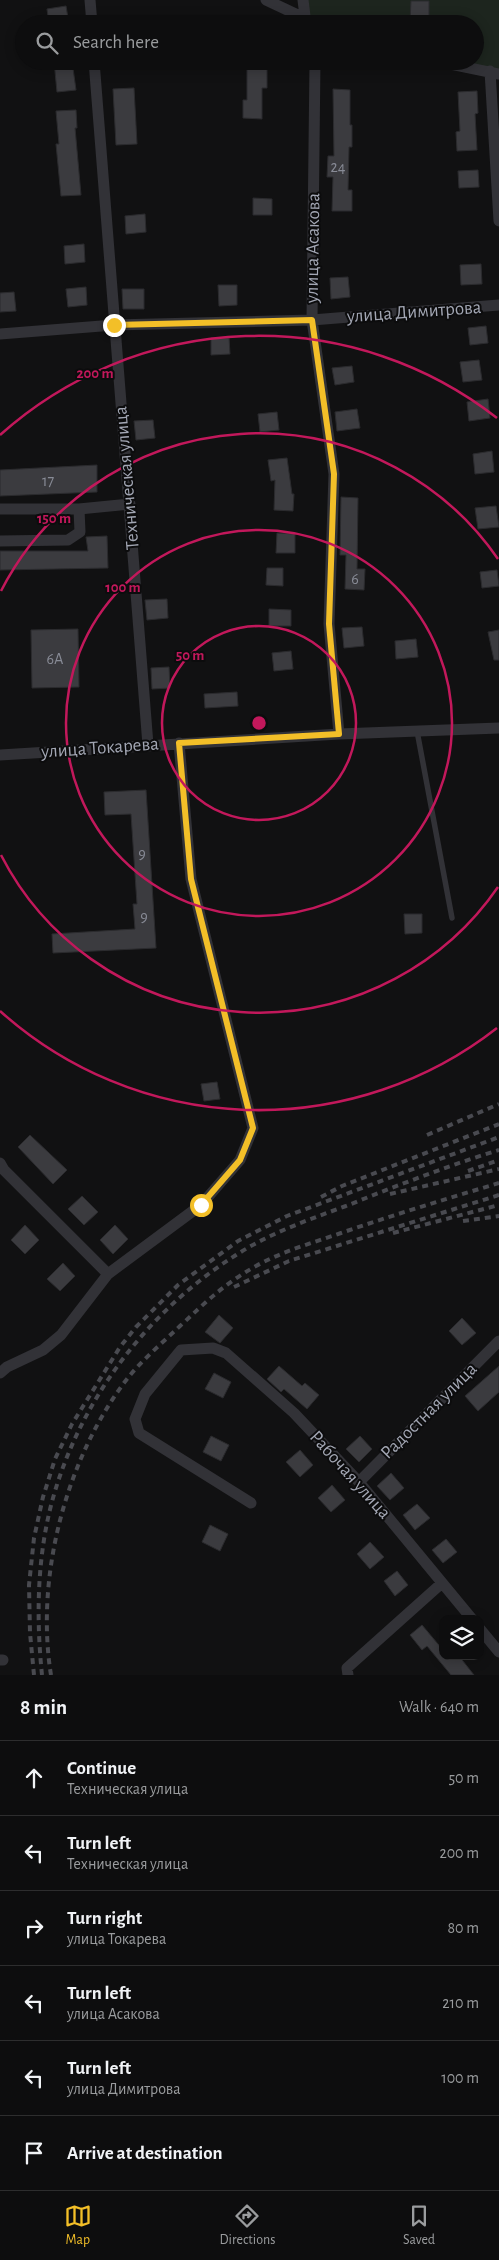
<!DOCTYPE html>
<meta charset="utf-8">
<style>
:root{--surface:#0d0d0e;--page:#161617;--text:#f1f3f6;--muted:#9a9c9e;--line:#2d2d2e;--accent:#f3bf28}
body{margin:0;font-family:"Alegreya Sans",sans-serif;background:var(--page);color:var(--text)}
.controls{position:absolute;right:15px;bottom:15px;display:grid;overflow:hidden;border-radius:10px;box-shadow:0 2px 12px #0003}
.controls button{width:45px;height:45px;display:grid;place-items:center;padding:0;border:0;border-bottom:1px solid var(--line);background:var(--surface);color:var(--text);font:25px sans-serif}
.stop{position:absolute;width:15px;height:15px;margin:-11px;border:4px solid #f3bf28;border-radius:50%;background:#fff}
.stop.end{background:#f3bf28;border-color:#fff;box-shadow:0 1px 5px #0008}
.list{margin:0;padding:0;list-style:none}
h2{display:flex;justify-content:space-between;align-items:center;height:65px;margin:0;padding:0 20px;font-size:21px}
h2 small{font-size:16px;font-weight:400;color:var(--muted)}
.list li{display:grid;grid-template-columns:32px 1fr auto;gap:15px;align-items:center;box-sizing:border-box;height:75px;padding:0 20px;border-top:1px solid var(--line)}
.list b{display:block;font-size:19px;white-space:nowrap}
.list p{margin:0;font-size:16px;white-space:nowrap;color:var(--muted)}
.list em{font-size:16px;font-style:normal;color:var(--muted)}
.icon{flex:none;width:28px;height:28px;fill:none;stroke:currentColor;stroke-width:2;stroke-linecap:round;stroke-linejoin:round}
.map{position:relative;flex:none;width:499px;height:1675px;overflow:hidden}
.search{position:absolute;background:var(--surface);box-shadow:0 2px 12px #0003;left:15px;right:15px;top:15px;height:55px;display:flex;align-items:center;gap:12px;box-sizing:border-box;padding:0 18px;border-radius:28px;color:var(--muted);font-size:19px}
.sheet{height:515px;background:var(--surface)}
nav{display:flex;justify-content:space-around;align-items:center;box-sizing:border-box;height:70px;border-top:1px solid var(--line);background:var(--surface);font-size:14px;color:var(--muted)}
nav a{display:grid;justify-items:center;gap:2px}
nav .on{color:var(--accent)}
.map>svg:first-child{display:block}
</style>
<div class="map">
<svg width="499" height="1675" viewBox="0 0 499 1675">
<rect width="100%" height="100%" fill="#111112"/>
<path fill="#1d251e" d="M303 0H499V74L436 61H475V24H317L305 19Z"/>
<path fill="#3b3b3f" stroke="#2b2b2e" d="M411 1H429V22L410 21Z
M66 6 69 24H49L47 9Z
M54 61H72L76 90 57 92Z
M247 68 267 69V88H262V119L243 118V100H247Z
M134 88 137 144 116 145 113 89Z
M333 89 350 90V125H352V147H349L348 190H352V211H332L333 177H327L328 156H334Z
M477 91 478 113 475 114 477 150 457 151 456 132 460 131 458 92Z
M76 110 77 128H75L81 195 61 196 56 144H59L56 111Z
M478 170 479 187 459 188 458 171Z
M253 198 272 199V215H253Z
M145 214 146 232 126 234 125 216Z
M84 244 85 262 65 264 64 246Z
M481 264 482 284 461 285 460 265Z
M348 277 350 297 331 299 330 278Z
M218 285H237V305L219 306Z
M86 287 87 305 68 307 66 289Z
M122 289H144V309H123Z
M14 292 16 311 0 312V293Z
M486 326 488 343 470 345 468 328Z
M211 338H229L230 354 211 355Z
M479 360 482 380 463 382 460 362Z
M352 366 354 382 335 385 332 368Z
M488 399 490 418 469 421 467 402Z
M357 409 360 428 337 431 335 412Z
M277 412 279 430 260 432 258 414Z
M153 420 155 438 136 440 134 421Z
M492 451 494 472 475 474 473 454Z
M287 458 292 494H294L293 511 274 510 275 480 271 481 268 460Z
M97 465V492L0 496V470Z
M341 497 358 498 357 569H365L364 590 345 589 346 555H340Z
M496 506 499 527 478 529 475 508Z
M277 533 295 534V553H276Z
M107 536 108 568 0 570V551H88L86 537Z
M267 568H283V586L266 585Z
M497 570 499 586 482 588 480 572Z
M167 599 168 618 147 620 145 600Z
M269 609 291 610V626H269Z
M362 627 364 646 344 648 342 628Z
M78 629 79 687 32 688 31 630Z
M499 630V660H494L488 632Z
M416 639 418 657 396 659 395 641Z
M291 651 293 669 274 671 272 653Z
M169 667 170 688 152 689 151 668Z
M237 692 238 706 205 708 204 694Z
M146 790 156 948 53 953 52 934 135 929 133 904H137L131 814 105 815 104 792Z
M404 914H422V933L405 934Z
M217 1082 220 1099 204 1101 201 1084Z
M30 1135 67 1170 53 1184 18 1147Z
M82 1196 98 1212 84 1225 68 1209Z
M25 1225 39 1240 25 1254 11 1240Z
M115 1225 128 1239 113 1254 100 1240Z
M63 1263 75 1276 60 1291 47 1279Z
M219 1315 233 1328 220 1343 205 1332Z
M462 1318 476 1333 462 1345 449 1331Z
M279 1366 302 1386 305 1383 319 1395 307 1409 284 1389 281 1392 267 1379Z
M499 1366V1392L478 1411 465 1396Z
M214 1373 231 1382 223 1398 205 1389Z
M211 1436 229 1445 221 1461 203 1452Z
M360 1436 372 1449 359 1462 346 1449Z
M300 1450 313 1465 300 1477 286 1462Z
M391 1473 404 1488 390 1500 377 1486Z
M332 1485 345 1500 331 1512 318 1498Z
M417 1504 430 1518 415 1530 403 1515Z
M210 1525 228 1534 220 1551 202 1542Z
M446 1539 457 1552 443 1563 432 1550Z
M370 1542 384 1557 370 1569 357 1554Z
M397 1571 408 1585 395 1596 384 1581Z
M422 1625 443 1650V1656H459L474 1675H451L427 1646 422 1650 410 1635Z"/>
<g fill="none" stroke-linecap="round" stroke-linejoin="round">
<path stroke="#323237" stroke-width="5.5" d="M417 731 452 918"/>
<path stroke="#323237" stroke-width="11" d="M90 0 92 24
M266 0 317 24
M303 0 306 24
M94 61 148 745
M315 61 312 320 334 474 329 624 339 734
M436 61 499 74
M490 71 499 221
M0 334 114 325 312 320 499 305
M0 509H79L130 504
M0 541 68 540 80 532 79 509
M0 755 339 734 499 728
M0 1163 4 1170 108 1274
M0 1373 7 1367 43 1350 61 1335 108 1274 201 1205 240 1160 253 1128 191 879 179 743
M359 1482 499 1341
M251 1503 139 1433 135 1419 145 1394 181 1350 213 1348 226 1353 294 1413 359 1482 472 1619
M480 1629 499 1652
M0 1660H3
M348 1675 347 1668 442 1583"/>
<path stroke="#494a50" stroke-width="4" stroke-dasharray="6 5" stroke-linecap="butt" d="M427 1135 499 1104
M468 1171 499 1160
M390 1194 499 1169
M321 1197 342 1186 499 1124
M463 1221 499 1216
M393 1233 499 1205
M234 1287 289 1261 499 1195
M34 1675 30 1633 29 1585 34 1538 43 1497 55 1459 72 1424 120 1347 136 1327 178 1285 238 1241 287 1216 499 1137
M42 1675C36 1617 37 1555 53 1498 81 1398 149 1310 236 1255 270 1233 308 1220 346 1206 396 1186 447 1166 499 1150
M51 1675C35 1577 66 1458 127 1379 142 1360 162 1343 180 1326 207 1301 224 1284 256 1266 283 1251 312 1243 341 1233 393 1215 446 1199 499 1183"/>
</g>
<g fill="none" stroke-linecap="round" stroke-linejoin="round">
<path stroke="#f3bf28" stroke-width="6" d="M114 325 312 320 334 474 329 624 339 734 179 743 191 879 253 1128 240 1160 201 1205"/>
</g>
<g fill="none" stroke="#c2185b" stroke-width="2.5">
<circle cx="259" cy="723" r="97"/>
<circle cx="259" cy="723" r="193"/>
<path d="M498 887A290 290 0 0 1 1 855M1 591A290 290 0 0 1 498 559"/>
<path d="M497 1028A387 387 0 0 1 0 1011M0 435A387 387 0 0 1 497 418"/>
</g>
<g text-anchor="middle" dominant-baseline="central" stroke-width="4" stroke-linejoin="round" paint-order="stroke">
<g font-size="16" fill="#888b96">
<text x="338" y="167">24</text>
<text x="48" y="481">17</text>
<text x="355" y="579">6</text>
<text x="55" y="659">6А</text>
<text x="142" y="854">9</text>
<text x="144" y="917">9</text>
</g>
<g font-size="19" fill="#a2a6b3" stroke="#0c0c0d">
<text transform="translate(313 248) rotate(-89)">улица Асакова</text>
<text transform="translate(414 312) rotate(-4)">улица Димитрова</text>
<text transform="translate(127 478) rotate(-95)">Техническая улица</text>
<text transform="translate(100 748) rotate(-4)">улица Токарева</text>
<text transform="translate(429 1411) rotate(-45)">Радостная улица</text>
<text transform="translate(350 1475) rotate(48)">Рабочая улица</text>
</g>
</g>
<circle cx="259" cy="723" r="8" fill="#c2185b" stroke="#0c0c0d" stroke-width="2.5"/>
<g font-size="15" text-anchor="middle" font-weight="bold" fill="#c2185b" stroke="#0c0c0d" stroke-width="4" stroke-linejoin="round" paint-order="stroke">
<text x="95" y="378">200 m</text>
<text x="54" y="523">150 m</text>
<text x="123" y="592">100 m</text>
<text x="190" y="660">50 m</text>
</g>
</svg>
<div class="controls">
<button><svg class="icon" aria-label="layers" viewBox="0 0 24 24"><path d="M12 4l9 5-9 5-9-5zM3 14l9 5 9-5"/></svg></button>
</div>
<div class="stop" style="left:201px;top:1205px"></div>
<div class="stop end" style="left:114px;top:325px"></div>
<div class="search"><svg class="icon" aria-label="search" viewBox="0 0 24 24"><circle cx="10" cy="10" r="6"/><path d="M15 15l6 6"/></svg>Search here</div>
</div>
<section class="sheet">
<h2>8 min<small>Walk · 640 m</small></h2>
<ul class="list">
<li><svg class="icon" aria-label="ahead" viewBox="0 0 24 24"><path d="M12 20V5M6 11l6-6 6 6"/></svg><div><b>Continue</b><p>Техническая улица</p></div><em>50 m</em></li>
<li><svg class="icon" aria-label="left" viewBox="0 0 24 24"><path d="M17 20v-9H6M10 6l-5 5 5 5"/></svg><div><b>Turn left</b><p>Техническая улица</p></div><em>200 m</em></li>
<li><svg class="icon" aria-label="right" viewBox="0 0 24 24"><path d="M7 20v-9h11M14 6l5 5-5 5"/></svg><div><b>Turn right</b><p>улица Токарева</p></div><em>80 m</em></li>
<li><svg class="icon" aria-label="left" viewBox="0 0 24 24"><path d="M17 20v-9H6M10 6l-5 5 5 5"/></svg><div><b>Turn left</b><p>улица Асакова</p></div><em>210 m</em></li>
<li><svg class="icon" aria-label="left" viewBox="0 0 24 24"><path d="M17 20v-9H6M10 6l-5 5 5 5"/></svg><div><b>Turn left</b><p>улица Димитрова</p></div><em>100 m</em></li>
<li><svg class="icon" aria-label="arrive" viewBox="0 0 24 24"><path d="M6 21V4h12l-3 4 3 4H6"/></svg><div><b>Arrive at destination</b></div></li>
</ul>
</section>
<nav>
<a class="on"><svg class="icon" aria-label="map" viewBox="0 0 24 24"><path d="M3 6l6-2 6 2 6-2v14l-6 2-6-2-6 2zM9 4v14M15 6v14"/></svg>Map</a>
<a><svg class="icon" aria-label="directions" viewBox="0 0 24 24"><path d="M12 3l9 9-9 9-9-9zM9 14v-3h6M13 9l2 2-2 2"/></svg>Directions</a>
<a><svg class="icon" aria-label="saved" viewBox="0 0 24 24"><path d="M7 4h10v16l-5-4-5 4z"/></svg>Saved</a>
</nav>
